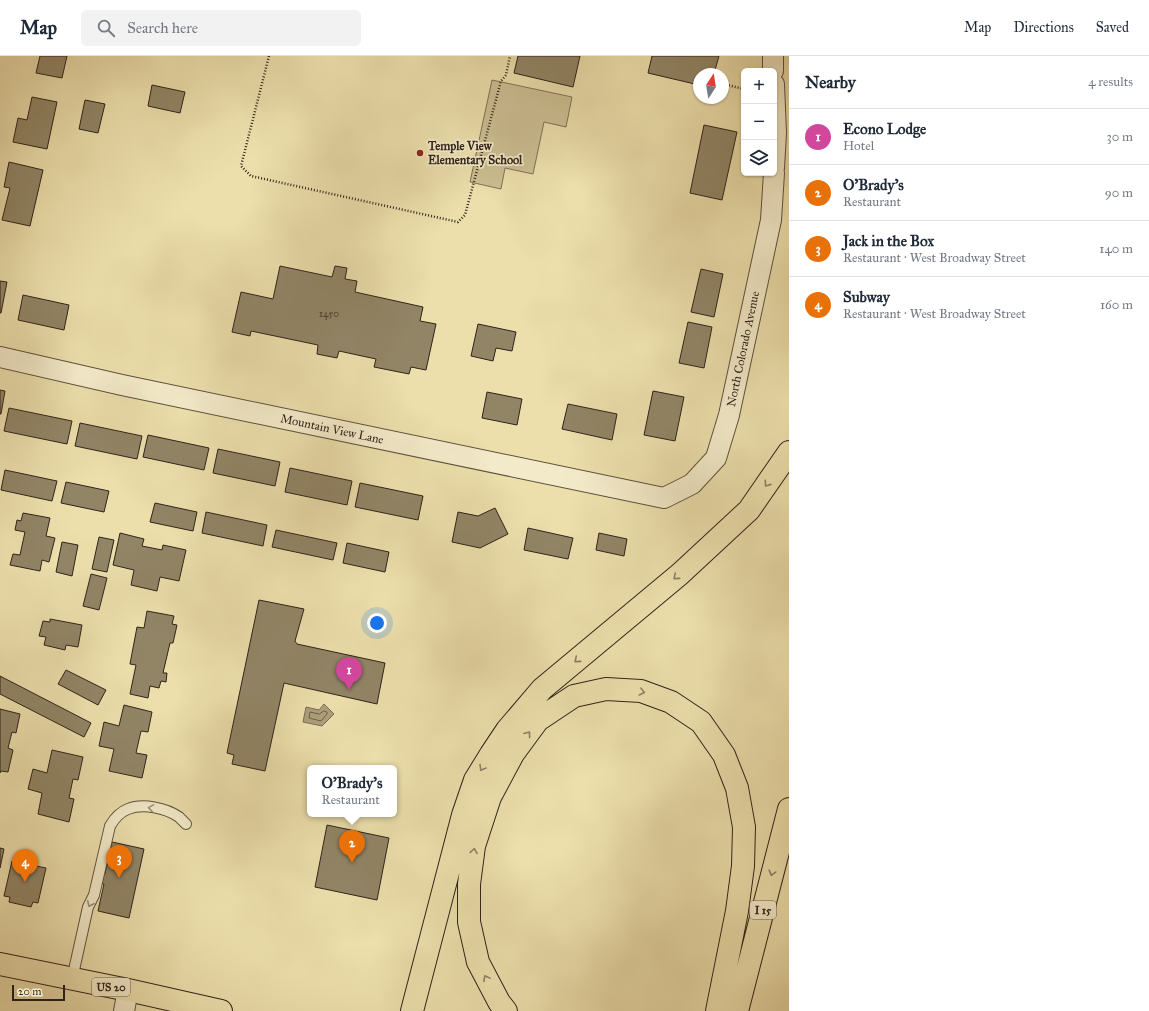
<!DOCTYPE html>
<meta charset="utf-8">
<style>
:root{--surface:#fff;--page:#f2f2f3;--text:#1f2937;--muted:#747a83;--line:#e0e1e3;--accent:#d93025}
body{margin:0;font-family:"IM FELL Great Primer",serif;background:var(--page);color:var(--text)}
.controls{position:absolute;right:12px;top:12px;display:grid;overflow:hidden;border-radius:6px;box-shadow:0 1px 3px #0004}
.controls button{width:36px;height:36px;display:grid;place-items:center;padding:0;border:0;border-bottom:1px solid var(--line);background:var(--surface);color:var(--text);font:20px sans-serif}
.compass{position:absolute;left:693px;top:12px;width:36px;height:36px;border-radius:50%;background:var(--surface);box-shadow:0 1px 3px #0004;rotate:12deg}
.scale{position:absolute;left:12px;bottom:10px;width:53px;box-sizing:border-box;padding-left:4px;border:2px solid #2f231a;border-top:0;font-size:11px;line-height:14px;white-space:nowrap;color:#2f231a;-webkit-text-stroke:3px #f3eac9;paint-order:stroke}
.you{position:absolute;left:377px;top:567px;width:14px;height:14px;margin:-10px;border:3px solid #fff;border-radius:50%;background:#1a73e8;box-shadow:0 0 0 6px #1a73e833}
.badge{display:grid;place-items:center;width:26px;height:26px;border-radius:50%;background:var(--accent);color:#fff;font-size:13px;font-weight:700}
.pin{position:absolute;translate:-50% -33px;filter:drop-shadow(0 1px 2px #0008)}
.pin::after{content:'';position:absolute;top:21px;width:14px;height:12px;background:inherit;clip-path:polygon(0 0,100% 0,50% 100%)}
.popup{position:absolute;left:307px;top:709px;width:90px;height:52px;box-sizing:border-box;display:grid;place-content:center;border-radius:6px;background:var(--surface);filter:drop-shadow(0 1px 3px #0005);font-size:13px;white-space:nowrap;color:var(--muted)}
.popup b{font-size:15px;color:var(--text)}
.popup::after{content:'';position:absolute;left:50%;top:100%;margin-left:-8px;border:8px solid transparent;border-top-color:var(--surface)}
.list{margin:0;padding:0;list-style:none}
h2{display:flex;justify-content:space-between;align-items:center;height:52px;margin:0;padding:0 16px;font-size:17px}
h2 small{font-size:13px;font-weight:400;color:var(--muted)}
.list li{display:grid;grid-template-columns:26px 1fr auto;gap:12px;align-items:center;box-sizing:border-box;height:56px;padding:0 16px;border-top:1px solid var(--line)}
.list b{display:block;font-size:15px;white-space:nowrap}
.list p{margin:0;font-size:13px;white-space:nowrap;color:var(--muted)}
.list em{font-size:13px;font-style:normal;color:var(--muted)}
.icon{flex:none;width:22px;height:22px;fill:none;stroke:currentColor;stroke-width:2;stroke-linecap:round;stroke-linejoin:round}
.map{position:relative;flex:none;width:789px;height:955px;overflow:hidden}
header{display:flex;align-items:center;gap:24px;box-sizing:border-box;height:56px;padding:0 20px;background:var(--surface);border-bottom:1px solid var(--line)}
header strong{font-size:19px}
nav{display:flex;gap:22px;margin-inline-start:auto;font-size:14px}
.search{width:280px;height:36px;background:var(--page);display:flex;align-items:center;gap:10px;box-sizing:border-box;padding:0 14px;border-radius:6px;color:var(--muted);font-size:15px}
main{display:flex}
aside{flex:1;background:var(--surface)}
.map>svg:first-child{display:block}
</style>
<header>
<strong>Map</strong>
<div class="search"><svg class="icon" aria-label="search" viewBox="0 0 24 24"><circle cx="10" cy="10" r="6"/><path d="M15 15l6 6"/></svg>Search here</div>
<nav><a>Map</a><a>Directions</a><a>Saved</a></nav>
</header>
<main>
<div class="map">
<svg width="789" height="955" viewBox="0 0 789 955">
<rect width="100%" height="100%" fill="#ecdfac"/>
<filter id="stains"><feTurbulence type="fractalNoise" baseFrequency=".005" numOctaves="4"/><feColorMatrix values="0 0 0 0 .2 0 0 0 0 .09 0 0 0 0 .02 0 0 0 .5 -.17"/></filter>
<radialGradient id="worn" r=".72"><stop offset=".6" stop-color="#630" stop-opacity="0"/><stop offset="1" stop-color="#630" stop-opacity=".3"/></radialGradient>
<path fill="#ccbf93" stroke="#7e7156" d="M492 24 572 41 566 71 544 66 533 118 505 112 501 133 470 126Z"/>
<path fill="#ac9f7a" stroke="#7a6d54" d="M324 648 334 658 322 670 303 666 306 651 319 654Z"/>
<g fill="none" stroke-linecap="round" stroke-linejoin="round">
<path stroke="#6e614a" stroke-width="1" d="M324 655 327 656V658L321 665 309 662 310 656 319 658Z"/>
</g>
<path fill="#918566" stroke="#2f231a" d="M40 0H67L62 22 36 17Z
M518 0H580L573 31 514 17Z
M652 0H719L714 18H699V29L648 17Z
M152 29 185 36 180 57 148 50Z
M32 41 57 46 47 93 13 86 18 62 27 64Z
M85 44 105 48 98 77 79 73Z
M704 69 737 76 722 144 690 137Z
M9 106 43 114 30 170 2 164 10 132 4 131Z
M280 210 332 221 335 210 347 212 345 223 357 225 355 236 423 251 420 265 436 268 426 314 411 311 409 318 374 311 376 303 339 295 337 302 317 298 318 289 251 275 250 280 232 276 241 236 273 243Z
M701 213 723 218 714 261 691 256Z
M0 225 7 226 1 257H0Z
M23 239 69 249 64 274 18 264Z
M688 266 712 271 704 312 679 307Z
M478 268 516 276 512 295 496 292 493 305 471 300Z
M0 334 5 335 1 358H0Z
M653 335 684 341 675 385 644 379Z
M487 336 522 343 517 369 482 362Z
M568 348 617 358 612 384 562 373Z
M9 352 72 365 67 388 4 375Z
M80 367 142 380 137 403 75 390Z
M148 379 209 392 204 414 143 401Z
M218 393 280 406 275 430 213 417Z
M290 412 352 425 347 449 285 436Z
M5 414 57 425 52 445 1 434Z
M66 426 109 435 104 456 61 447Z
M360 427 423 440 418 464 355 451Z
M155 447 197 456 193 475 150 466Z
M495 452 508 478 480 492 452 486 458 456 478 460Z
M206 456 267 469 263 490 202 477Z
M23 457 50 462 46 480 55 482 49 506 42 504 40 515 10 509 13 498 20 499 25 476 15 474 17 464 21 465Z
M528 472 573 482 568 503 524 494Z
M276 474 337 487 333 504 272 491Z
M120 477 144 483 142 490 162 494 163 489 186 494 179 525 160 521 157 535 131 529 134 514 113 509Z
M599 477 627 483 624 500 596 494Z
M99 481 114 484 107 516 92 513Z
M62 486 78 489 72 520 56 516Z
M347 487 389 496 385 516 343 507Z
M91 518 107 522 99 554 83 550Z
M259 544 304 553 295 585 297 588 385 607 377 648 284 627 265 715 232 708 234 699 227 697Z
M147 555 174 560 172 568 177 569 173 587H170L163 617H167L166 626 161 625 159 632 150 630 148 642 130 638 136 609 130 608 137 571 144 572Z
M50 563 82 569 78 591 66 589 65 594 44 589 46 581 39 580 43 565 50 566Z
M66 614 106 634 98 649 58 628Z
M0 620 91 667 84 681 0 638Z
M124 649 152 656 148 676 141 675 136 697 147 699 142 722 109 715 114 693 99 690 104 666 119 670Z
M0 653 20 658 16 677 12 676 8 692 13 694 8 716 1 715 0 717Z
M52 694 83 701 78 724 73 723 69 742 74 743 69 766 38 758 42 737 28 733 33 713 47 717Z
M327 769 389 782 377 844 315 831Z
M112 786 144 793 129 862 98 855 104 828 99 827 102 817 105 818Z
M0 792 4 793 0 812Z
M12 805 46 812 38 847 33 846 31 851 9 846 10 841 4 840Z"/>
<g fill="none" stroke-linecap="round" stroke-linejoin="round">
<g stroke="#5e523e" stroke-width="12">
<path id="service" d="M72 923 88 851 94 839 110 770C114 763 120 756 128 753 143 747 166 752 179 761 181 763 184 766 186 768"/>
</g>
<g stroke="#5e523e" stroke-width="22">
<path id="minor" d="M773 0V15
M774 28 776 77 774 112
M0 301 122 329 664 442 692 428 716 402 729 359 771 164 774 117
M124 955 128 934"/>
</g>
<g stroke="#2f231a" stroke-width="24">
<path id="primary" d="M0 908 128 934 221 955"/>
</g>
<g stroke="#2f231a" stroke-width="24">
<path id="motorway" d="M412 955 463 759 475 724 491 698 507 674 542 633 680 518 749 454 789 396
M506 955 499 946 478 906 469 866V828L474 790 490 741 513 698 538 664 574 640 606 633 641 635 671 646 701 666 724 699 737 732 744 771 743 810 737 855 717 955
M737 955 789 753"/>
</g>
<path stroke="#2f231a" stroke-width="2.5" stroke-dasharray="1 2" stroke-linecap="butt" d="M269 0 241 110 251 120 458 166 465 159 501 25 506 19 510 0
M723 28 744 33"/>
<use href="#service" stroke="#f3eac9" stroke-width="10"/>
<use href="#minor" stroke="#f3eac9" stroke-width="20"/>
<use href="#primary" stroke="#ecdfac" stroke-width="22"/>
<use href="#motorway" stroke="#ecdfac" stroke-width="22"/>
</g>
<defs><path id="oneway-chevron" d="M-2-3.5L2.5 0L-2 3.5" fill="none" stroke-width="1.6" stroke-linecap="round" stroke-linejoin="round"/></defs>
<g stroke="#8e8163">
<use href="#oneway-chevron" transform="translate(767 428) rotate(125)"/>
<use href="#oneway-chevron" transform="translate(676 521) rotate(140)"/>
<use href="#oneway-chevron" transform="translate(577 604) rotate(140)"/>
<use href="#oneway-chevron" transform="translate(642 636) rotate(14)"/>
<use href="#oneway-chevron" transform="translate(528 678) rotate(-53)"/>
<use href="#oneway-chevron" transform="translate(482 712) rotate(121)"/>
<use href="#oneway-chevron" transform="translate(474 795) rotate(-81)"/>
<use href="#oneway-chevron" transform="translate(772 817) rotate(105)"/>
<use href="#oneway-chevron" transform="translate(486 922) rotate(-118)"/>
</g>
<g stroke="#9b907a">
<use href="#oneway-chevron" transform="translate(151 752) rotate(-171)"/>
<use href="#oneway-chevron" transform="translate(90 848) rotate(115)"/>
</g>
<circle fill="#8f2418" stroke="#f3eac9" stroke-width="1.5" cx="420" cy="97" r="4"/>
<g text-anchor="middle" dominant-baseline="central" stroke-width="3.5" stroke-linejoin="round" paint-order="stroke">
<g font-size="10" fill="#483c2d">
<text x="329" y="258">1450</text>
</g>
<g fill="#f3eac9" stroke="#6a5f4e" stroke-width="1">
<rect x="750" y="845" width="26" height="18" rx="3"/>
<rect x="92" y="922" width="38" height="18" rx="3"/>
</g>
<g font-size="11" font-weight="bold" fill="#2f231a">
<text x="763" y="854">I 15</text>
<text x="111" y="931">US 20</text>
</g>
<g font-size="12" font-weight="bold" fill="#2f231a" stroke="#f3eac9" text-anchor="start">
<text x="428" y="90">Temple View<tspan x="428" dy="14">Elementary School</tspan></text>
</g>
<g font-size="12" fill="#2f231a" stroke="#f3eac9">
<text transform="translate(743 293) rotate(-78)">North Colorado Avenue</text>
<text transform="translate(332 373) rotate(12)">Mountain View Lane</text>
</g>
</g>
<rect width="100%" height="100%" filter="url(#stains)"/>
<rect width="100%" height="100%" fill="url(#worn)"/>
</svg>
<div class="controls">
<button>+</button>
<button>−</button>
<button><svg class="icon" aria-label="layers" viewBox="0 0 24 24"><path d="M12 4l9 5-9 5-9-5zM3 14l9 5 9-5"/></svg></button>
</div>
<svg class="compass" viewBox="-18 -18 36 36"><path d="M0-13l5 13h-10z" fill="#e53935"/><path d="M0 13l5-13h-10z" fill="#747a83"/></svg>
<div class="scale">20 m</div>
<div class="you"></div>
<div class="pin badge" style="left:349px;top:634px;background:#d1479c">1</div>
<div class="pin badge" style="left:352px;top:807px;background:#e8710a">2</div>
<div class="popup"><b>O'Brady's</b>Restaurant</div>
<div class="pin badge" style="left:119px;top:822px;background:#e8710a">3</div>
<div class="pin badge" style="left:25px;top:826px;background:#e8710a">4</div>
</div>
<aside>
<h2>Nearby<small>4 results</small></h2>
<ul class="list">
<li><span class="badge" style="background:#d1479c">1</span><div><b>Econo Lodge</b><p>Hotel</p></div><em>30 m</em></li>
<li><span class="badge" style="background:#e8710a">2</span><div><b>O'Brady's</b><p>Restaurant</p></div><em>90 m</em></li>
<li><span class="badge" style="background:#e8710a">3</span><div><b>Jack in the Box</b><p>Restaurant · West Broadway Street</p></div><em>140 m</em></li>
<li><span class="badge" style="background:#e8710a">4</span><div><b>Subway</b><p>Restaurant · West Broadway Street</p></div><em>160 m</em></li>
</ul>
</aside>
</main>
